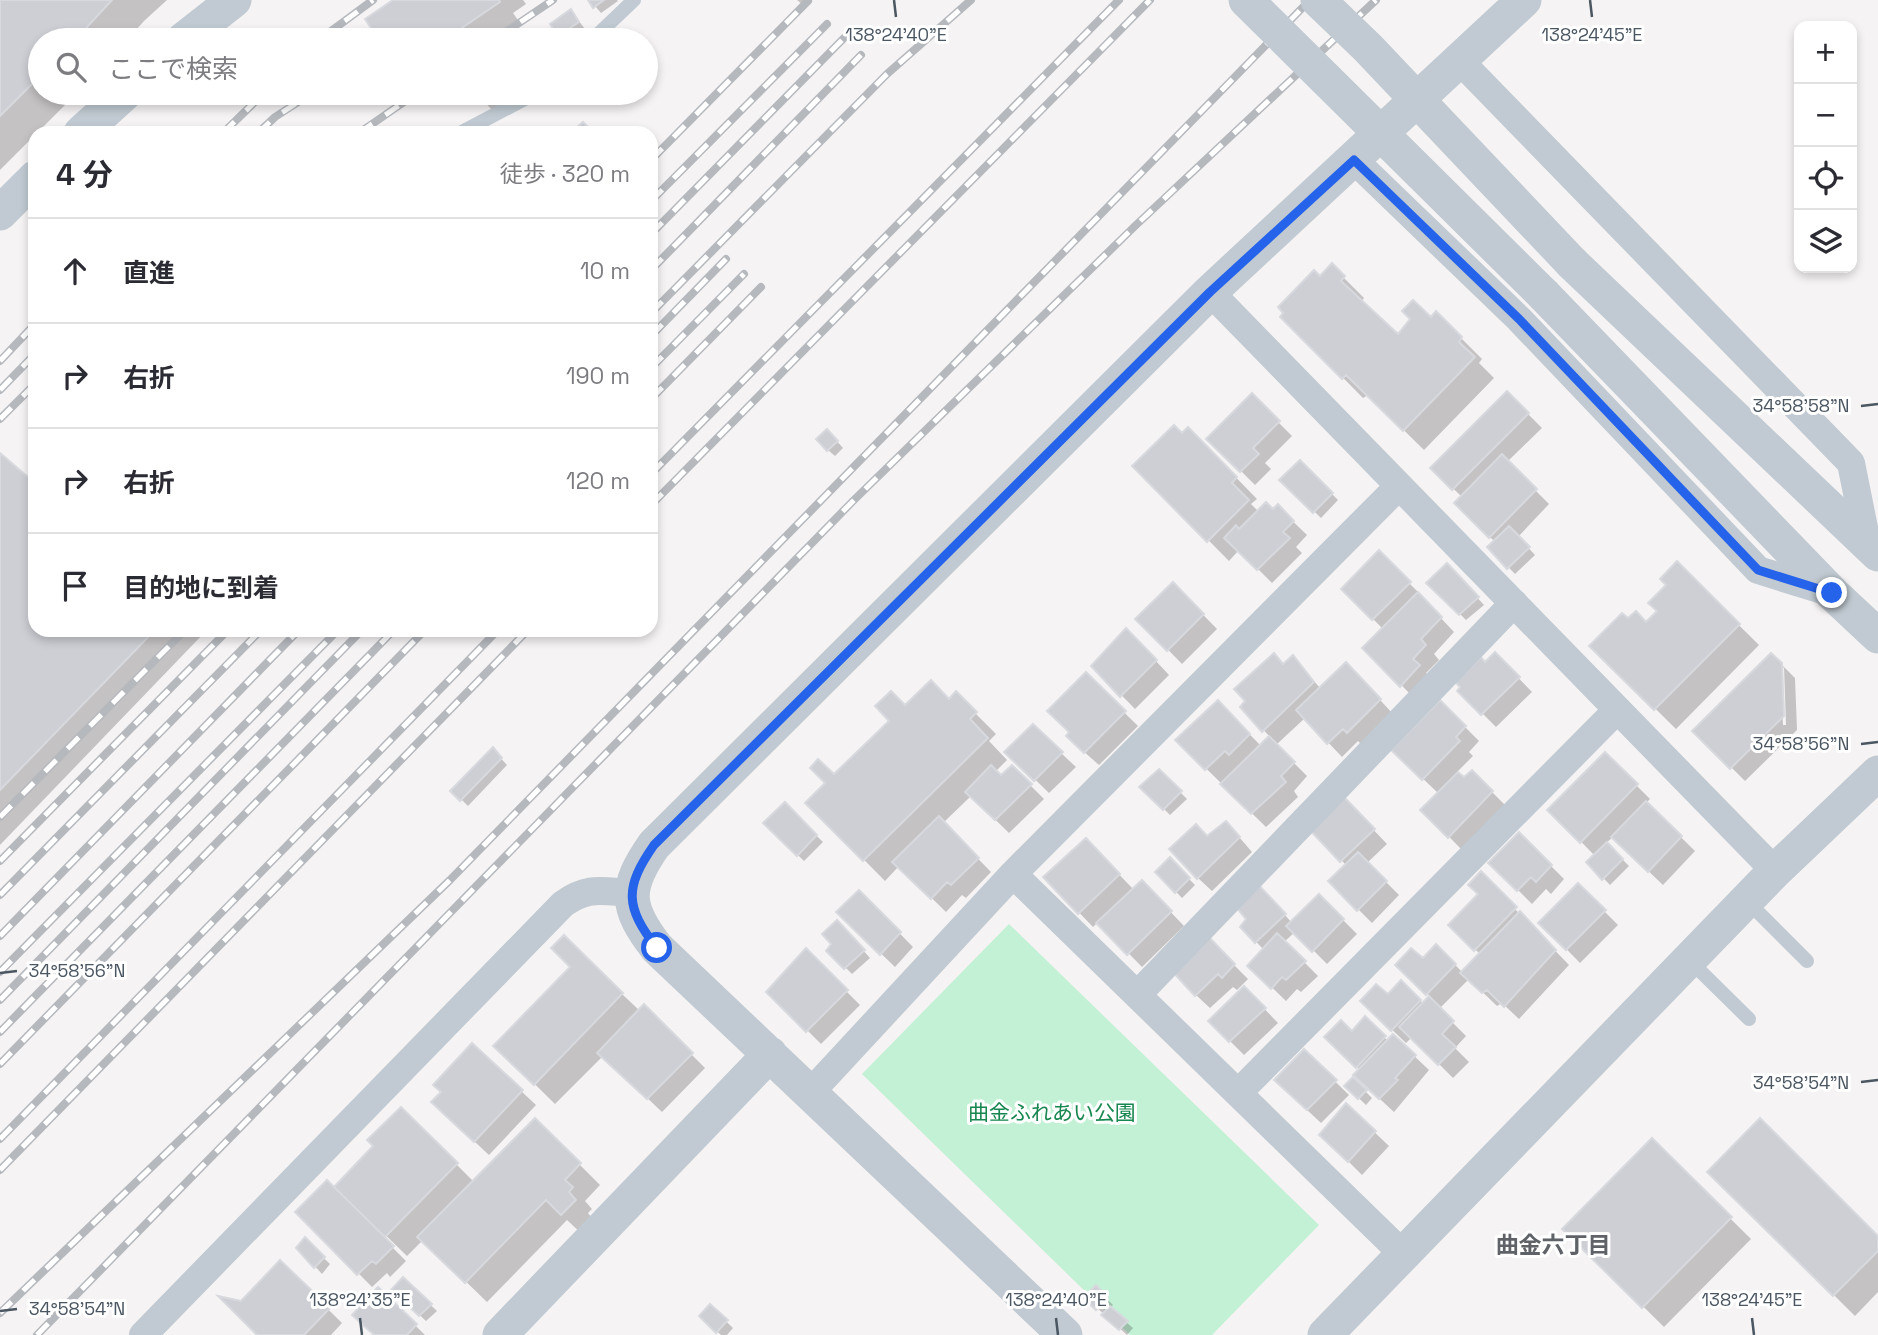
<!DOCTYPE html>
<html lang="ja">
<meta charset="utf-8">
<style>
:root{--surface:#fff;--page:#f7f7f7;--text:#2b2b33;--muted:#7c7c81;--line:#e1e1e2}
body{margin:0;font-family:"Space Grotesk","Noto Sans JP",sans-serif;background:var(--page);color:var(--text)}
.controls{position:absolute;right:21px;top:21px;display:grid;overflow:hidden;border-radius:14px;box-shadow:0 4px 10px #0003}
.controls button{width:63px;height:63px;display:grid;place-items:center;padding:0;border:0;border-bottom:2px solid var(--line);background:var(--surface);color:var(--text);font:35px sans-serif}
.stop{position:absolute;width:21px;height:21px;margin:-16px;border:5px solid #2563eb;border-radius:50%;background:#fff}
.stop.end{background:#2563eb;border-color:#fff;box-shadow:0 2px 7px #0008}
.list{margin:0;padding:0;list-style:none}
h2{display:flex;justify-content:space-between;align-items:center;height:91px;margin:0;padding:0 28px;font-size:30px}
h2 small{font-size:23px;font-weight:400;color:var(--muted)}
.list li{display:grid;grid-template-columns:46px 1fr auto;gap:21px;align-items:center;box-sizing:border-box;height:105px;padding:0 28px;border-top:2px solid var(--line)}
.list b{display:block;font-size:26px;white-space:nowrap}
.list em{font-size:23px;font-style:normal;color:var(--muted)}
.icon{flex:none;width:38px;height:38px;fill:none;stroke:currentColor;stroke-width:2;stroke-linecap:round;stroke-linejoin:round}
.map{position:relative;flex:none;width:1878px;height:1335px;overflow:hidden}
.search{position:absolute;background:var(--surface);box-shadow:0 4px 10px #0003;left:28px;top:28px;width:630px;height:77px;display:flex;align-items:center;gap:18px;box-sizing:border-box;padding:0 24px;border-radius:38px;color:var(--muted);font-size:26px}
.panel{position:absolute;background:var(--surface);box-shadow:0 4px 10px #0003;left:28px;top:126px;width:630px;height:511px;border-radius:21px}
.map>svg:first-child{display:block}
</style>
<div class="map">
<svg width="1878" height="1335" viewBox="0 0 1878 1335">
<rect width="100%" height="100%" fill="#f5f3f3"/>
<path fill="#c3f1d5" d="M1009 924 1319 1225 1212 1335H1130L862 1074Z"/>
<path fill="#0003" fill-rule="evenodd" d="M0 0H167L144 21 127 40H40V93H77L0 170Z
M396 0H523L526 4 513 13 520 23 495 40H357L374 29Z
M590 0H617L618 1 601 13Z
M797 0H808L803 5Z
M571 11 585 29 568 40H564L552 25Z
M378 93H396L385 100Z
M476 93H519L493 111Z
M1332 266 1364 298 1361 302 1398 336 1413 319 1431 320 1436 313 1482 359 1479 363 1494 378 1424 450 1368 395 1363 398 1283 317Z
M1507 393 1542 428 1507 462 1549 504 1518 537 1535 555 1515 574 1489 547 1495 542 1456 503 1462 497 1432 468Z
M1252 396 1292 436 1265 463 1271 469 1255 485 1209 439Z
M1182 435 1209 450 1257 499 1251 504 1259 512H1273L1278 507 1307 535 1296 547 1302 553 1272 583 1239 550 1229 561 1135 466Z
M834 438 843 448 835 456 828 450Z
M0 455 35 485V630H207L0 845Z
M1300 462 1338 500 1321 518 1282 480Z
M1379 553 1423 597 1422 598 1454 632 1434 654 1439 660 1426 673 1433 680 1415 699 1365 648 1383 629 1343 589Z
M1677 564 1759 645 1676 729 1592 646 1628 621 1646 624 1659 611Z
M1447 565 1484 605 1466 620 1429 583Z
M1173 584 1217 629 1182 664 1138 619Z
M1140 644 1169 675 1135 709 1093 666Z
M1495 654 1532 692 1496 727 1459 690Z
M1293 658 1321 689 1360 678 1393 714 1362 745 1358 741 1342 757 1305 718 1276 745 1307 776 1294 791 1298 797 1266 827 1177 740 1218 702 1261 746 1270 737 1242 707Z
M1781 664 1795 678 1797 730 1745 781 1695 731ZM1784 667 1786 725H1783L1780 671Z
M1086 675 1138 726 1099 765 1082 750Z
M956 694 996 734 989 741 1007 760 995 772 1001 778 1012 767 1044 799 1009 833 971 796 943 823 991 872 966 898 962 895 946 912 899 866 885 881 808 803 905 707 949 701Z
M1440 702 1479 741 1469 752 1473 756 1457 772 1464 780 1472 772 1506 806 1462 850 1423 810 1439 794 1393 750Z
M1033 727 1076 767 1049 793 1007 752Z
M493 750 507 765 468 806 453 791Z
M1605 754 1650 799 1646 803 1695 851 1663 885 1613 837 1606 843 1629 866 1610 885 1588 862 1595 856 1550 810Z
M1159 771 1187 799 1170 815 1142 787Z
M1344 799 1387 844 1367 863 1399 895 1372 923 1330 881 1347 866 1310 828Z
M785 805 823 842 804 861 765 823Z
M1519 834 1564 879 1551 894 1546 889 1532 904 1491 863Z
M1239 837 1252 852 1212 891 1198 878 1208 838Z
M1086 840 1134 890 1142 882 1184 926 1142 967 1098 922 1093 927 1045 877Z
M1170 860 1195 885 1182 898 1157 872Z
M1481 874 1569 965 1519 1019 1502 1003 1497 1006 1469 979 1439 1009 1466 1036 1455 1048 1469 1062 1453 1078 1412 1037 1406 1043 1362 1001 1388 997 1401 983 1424 1004 1431 997 1397 965 1423 961 1437 946 1462 972 1480 954 1450 925 1480 894Z
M1578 885 1618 925 1580 963 1541 923Z
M859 892 913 947 895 967 838 912Z
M1268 896 1292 923 1319 896 1357 934 1327 964 1295 932 1284 942 1318 976 1301 992 1297 989 1286 1001 1250 966 1264 950 1242 927Z
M844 929 870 958 852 974 829 951Z
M1204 935 1248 979 1237 990 1233 987 1210 1008 1196 995Z
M806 951 860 1005 821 1044 769 992Z
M1244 988 1278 1023 1244 1055 1210 1021Z
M622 994 640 1011 644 1007 705 1068 662 1112 603 1056 555 1104 496 1046Z
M1365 1019 1388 1041 1393 1036 1429 1070 1394 1112 1369 1089 1360 1070 1327 1037 1352 1033Z
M472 1045 536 1105 489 1155 447 1116 443 1092Z
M1304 1051 1349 1095 1321 1123 1290 1094Z
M1353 1079 1372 1098 1366 1105 1346 1086Z
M1346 1105 1389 1146 1362 1175 1322 1135Z
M401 1109 474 1182 535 1120 600 1185 585 1201 592 1209 588 1213 595 1222 582 1234 567 1220 487 1302 423 1240 407 1256 366 1216 363 1218 406 1261 390 1277 387 1273 372 1287 298 1212 334 1189 376 1146Z
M1652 1141 1751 1239 1664 1327 1565 1229Z
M1710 1172 1878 1238V1292L1855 1316Z
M305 1240 330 1264 322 1274 298 1248Z
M280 1262 342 1323 331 1335H260L242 1303Z
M403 1279 437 1311 426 1321 393 1290Z
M1096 1288 1113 1305 1110 1308 1133 1328 1127 1335 1086 1298Z
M378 1289 425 1335H375Z
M710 1306 733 1328 727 1335H721L701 1316Z"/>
<path fill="#cdcfd5" stroke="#d7d9de" stroke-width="2" d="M0 0H112L75 40H40V76L0 116Z
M393 0H499L500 2 444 40H354L371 28 365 19Z
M588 0H604L593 8Z
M571 9 579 22 558 36 550 24Z
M532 32 537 40H520Z
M583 122 594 133H571Z
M1332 263 1345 276 1341 281 1398 334 1410 319 1402 311 1413 300 1431 317 1436 311 1462 337 1459 342 1475 357 1403 431 1346 375 1342 379 1280 317 1283 313 1278 307 1314 270 1320 276Z
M1507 391 1529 413 1452 490 1430 468Z
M1252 393 1280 421 1253 448 1259 454 1240 472 1206 439Z
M1174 425 1182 433 1188 427 1237 477 1232 483 1249 500 1207 542 1132 466Z
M827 429 838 441 827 451 816 439Z
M0 453 35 483V630H155L0 790Z
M1502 454 1537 489 1489 538 1454 503Z
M1300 460 1333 493 1313 513 1279 480Z
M1266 502 1273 509 1278 504 1294 521 1283 532 1290 538 1257 570 1224 538 1236 525 1239 529Z
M1509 526 1530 547 1507 569 1487 547Z
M1379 550 1411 582 1372 620 1341 589Z
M1677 561 1740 624 1654 710 1589 646 1622 613 1628 618 1636 611 1646 622 1657 611 1648 603 1666 585 1660 579Z
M1447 563 1479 597 1459 615 1426 583Z
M1173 582 1204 614 1167 651 1135 619Z
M1418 592 1442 617 1421 639 1426 645 1413 659 1420 665 1400 687 1362 648Z
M1126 628 1157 660 1120 697 1091 666Z
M1495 652 1520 677 1481 715 1457 691 1460 687 1455 682 1481 657 1485 662Z
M1274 653 1283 664 1293 655 1314 682 1262 732 1240 707 1245 701 1234 689Z
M1771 653 1782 663 1784 716 1730 769 1692 731Z
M1346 662 1381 699 1347 733 1343 729 1327 744 1296 710Z
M1086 672 1126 711 1084 753 1066 736 1069 732 1047 711Z
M931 680 949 699 956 691 977 712 970 719 988 738 863 861 805 803 825 783 810 768 818 759 834 774 889 721 875 706 891 691 905 705Z
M1218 700 1250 734 1229 755 1225 751 1205 770 1175 740Z
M1440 700 1466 726 1456 737 1460 741 1422 780 1391 750Z
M1033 724 1063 752 1034 781 1004 752Z
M1269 736 1295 762 1281 776 1286 782 1251 814 1220 784Z
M493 747 502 758 460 801 450 791Z
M1605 752 1638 784 1580 843 1547 810Z
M991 765 1001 775 1012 765 1032 784 995 820 965 792Z
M1159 769 1182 791 1163 810 1139 787Z
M1472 770 1493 791 1448 838 1420 810 1458 772 1464 777Z
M1344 797 1375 829 1340 862 1308 828Z
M1646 801 1682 836 1648 872 1611 837Z
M785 802 817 835 797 856 763 823Z
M939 816 979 858 951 885 947 882 931 899 892 862Z
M1226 821 1240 837 1197 879 1169 849 1196 824 1207 836Z
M1519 832 1552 865 1536 882 1531 877 1517 891 1488 863Z
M1086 838 1120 874 1078 914 1043 877Z
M1607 842 1623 859 1602 880 1586 862Z
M1358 852 1387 881 1357 911 1328 881Z
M1170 857 1190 878 1175 893 1155 872Z
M1481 871 1517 907 1474 951 1448 925 1478 894 1468 885Z
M1142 880 1172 911 1127 955 1096 923Z
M1254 880 1286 914 1255 943 1240 927 1246 919 1231 901Z
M1578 883 1606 910 1566 950 1538 923Z
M859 890 901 932 880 955 836 912Z
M1319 894 1344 919 1312 952 1286 926Z
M1520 911 1556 950 1504 1007 1487 990 1482 993 1460 973Z
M837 920 865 950 844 969 826 951 831 944 822 934Z
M1204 932 1235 964 1222 978 1218 974 1195 996 1169 968Z
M1277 933 1306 961 1286 980 1282 977 1271 989 1247 966Z
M564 935 623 993 534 1085 493 1046 570 967 551 948Z
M1436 944 1456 964 1426 995 1395 965 1411 948 1423 958Z
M806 948 848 990 806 1032 766 992Z
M1401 980 1421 1000 1391 1031 1360 1001 1376 984 1388 994Z
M1244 986 1266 1008 1229 1042 1208 1021Z
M1429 996 1454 1021 1442 1034 1456 1047 1438 1065 1399 1027Z
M644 1004 693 1053 647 1099 597 1053Z
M1365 1016 1386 1036 1356 1068 1324 1037 1341 1020 1352 1031Z
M1393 1034 1416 1055 1395 1078 1398 1080 1379 1099 1353 1075Z
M472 1043 523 1090 474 1142 431 1102 441 1092 433 1085Z
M1304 1049 1337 1080 1307 1110 1274 1080Z
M1353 1077 1367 1090 1358 1099 1344 1086Z
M1346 1103 1376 1131 1348 1162 1319 1135Z
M401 1107 458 1163 385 1237 334 1187 373 1146 367 1140Z
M535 1118 581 1163 565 1180 573 1187 569 1192 576 1200 561 1215 546 1200 465 1283 417 1237Z
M1760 1118 1878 1236V1251L1833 1296 1707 1172Z
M1652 1138 1732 1217 1642 1308 1562 1229Z
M327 1180 394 1246 376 1264 372 1261 357 1275 295 1212Z
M305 1237 325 1257 314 1268 296 1248Z
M280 1260 330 1308 304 1335H257L218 1296 241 1301Z
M403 1277 432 1304 419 1316 391 1290Z
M1096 1285 1108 1298 1096 1310 1083 1298Z
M378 1287 417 1324 407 1335H374L352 1315Z
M710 1304 728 1320 716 1333 699 1316Z
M1110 1306 1128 1321 1119 1330 1101 1315Z"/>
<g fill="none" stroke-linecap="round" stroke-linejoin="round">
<path stroke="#c1cad2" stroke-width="14" d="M592 40 634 0
M460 133 536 93
M1747 901 1807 961
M1689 960 1749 1019"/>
<path stroke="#c1cad2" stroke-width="28" d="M1459 60 1851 463 1867 543
M1354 160 1519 319 1758 570 1832 593
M1210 292 1775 871
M1013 874 1404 1255
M1137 995 1514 603
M810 1093 1013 874 1399 486
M1238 1093 1617 710
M143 1335 563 904C588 886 601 891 631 893"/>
<path stroke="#c1cad2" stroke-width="35" d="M183 40 234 0
M81 133 125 93
M0 213 35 178
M1572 263 1878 554
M1544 295 1832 593 1878 636
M500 1335 770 1054
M1065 1335 657 948C625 907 624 888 654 845L1210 292 1524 0
M1325 1335 1775 871 1878 773"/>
<g stroke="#b5b8bd" stroke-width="8">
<path id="rail" d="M319 40 373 0
M494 40 553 0
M223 133 264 93
M258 133 275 117 312 93
M359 133 417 93
M651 160 808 1
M651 201 827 24
M651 234 846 36
M651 270 861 55
M651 313 887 74 971 0
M651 336 726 259
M0 361 35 324
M651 368 744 274
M0 390 35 354
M651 399 761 287
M0 419 35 384
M651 474 1119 0
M651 505 1150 0
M0 817 185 630
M0 861 228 630
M0 895 261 630
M0 936 299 630
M0 972 338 630
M0 1000 362 630
M0 1032 394 630
M0 1064 425 630
M0 1139 498 630
M0 1170 528 630
M0 1313 450 880 1310 0
M37 1335 855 499 1135 226 1376 0"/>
</g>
<use href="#rail" stroke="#fff" stroke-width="5" stroke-dasharray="16" stroke-linecap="butt"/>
<path stroke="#c1cad2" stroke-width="35" d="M1246 0 1544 295
M1318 0 1368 48 1572 263"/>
</g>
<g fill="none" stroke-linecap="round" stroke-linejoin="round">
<path stroke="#2563eb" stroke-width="9" d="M657 948C625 907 624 888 654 845L1210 292 1354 160 1519 319 1758 570 1832 593"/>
</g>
<path fill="none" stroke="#4a5661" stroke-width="2.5" d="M894 0 896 17M1590 0 1592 17M1861 406 1878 404M1861 744 1878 742M0 973 17 971M1861 1082 1878 1080M0 1311 17 1309M360 1318 362 1335M1056 1318 1058 1335M1752 1318 1754 1335"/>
<g text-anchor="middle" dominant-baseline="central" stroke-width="6" stroke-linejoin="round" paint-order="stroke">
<g font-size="21" fill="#17864f" stroke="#fff">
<text x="1052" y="1112">曲金ふれあい公園</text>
</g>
<g font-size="23" font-weight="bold" fill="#5f6368" stroke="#fff">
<text x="1553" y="1245">曲金六丁目</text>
</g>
</g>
<g font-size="18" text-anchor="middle" fill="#4a5661" stroke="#fff" stroke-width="6" stroke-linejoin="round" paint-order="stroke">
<text x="896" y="41">138°24'40"E</text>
<text x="1592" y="41">138°24'45"E</text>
<text x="1801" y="412">34°58'58"N</text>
<text x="1801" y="750">34°58'56"N</text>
<text x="77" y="977">34°58'56"N</text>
<text x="1801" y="1089">34°58'54"N</text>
<text x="360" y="1306">138°24'35"E</text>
<text x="1056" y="1306">138°24'40"E</text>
<text x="1752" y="1306">138°24'45"E</text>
<text x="77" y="1315">34°58'54"N</text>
</g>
</svg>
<div class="controls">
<button>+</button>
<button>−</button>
<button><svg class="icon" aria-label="locate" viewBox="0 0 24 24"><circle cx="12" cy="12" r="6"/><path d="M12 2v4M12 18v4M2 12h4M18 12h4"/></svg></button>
<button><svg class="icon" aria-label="layers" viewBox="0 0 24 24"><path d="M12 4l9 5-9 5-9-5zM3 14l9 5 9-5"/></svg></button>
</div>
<div class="stop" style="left:657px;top:948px"></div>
<div class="stop end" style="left:1832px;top:593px"></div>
<div class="search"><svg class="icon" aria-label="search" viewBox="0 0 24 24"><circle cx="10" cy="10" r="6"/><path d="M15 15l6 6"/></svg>ここで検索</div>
<section class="panel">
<h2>4 分<small>徒歩 · 320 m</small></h2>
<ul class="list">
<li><svg class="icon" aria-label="ahead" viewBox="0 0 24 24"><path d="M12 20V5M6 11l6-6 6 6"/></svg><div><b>直進</b></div><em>10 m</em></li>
<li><svg class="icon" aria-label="right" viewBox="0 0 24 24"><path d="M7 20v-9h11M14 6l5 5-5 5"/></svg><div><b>右折</b></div><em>190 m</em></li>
<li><svg class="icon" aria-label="right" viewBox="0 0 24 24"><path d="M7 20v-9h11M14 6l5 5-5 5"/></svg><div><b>右折</b></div><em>120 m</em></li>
<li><svg class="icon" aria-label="arrive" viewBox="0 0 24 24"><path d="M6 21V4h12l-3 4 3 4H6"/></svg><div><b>目的地に到着</b></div></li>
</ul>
</section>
</div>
